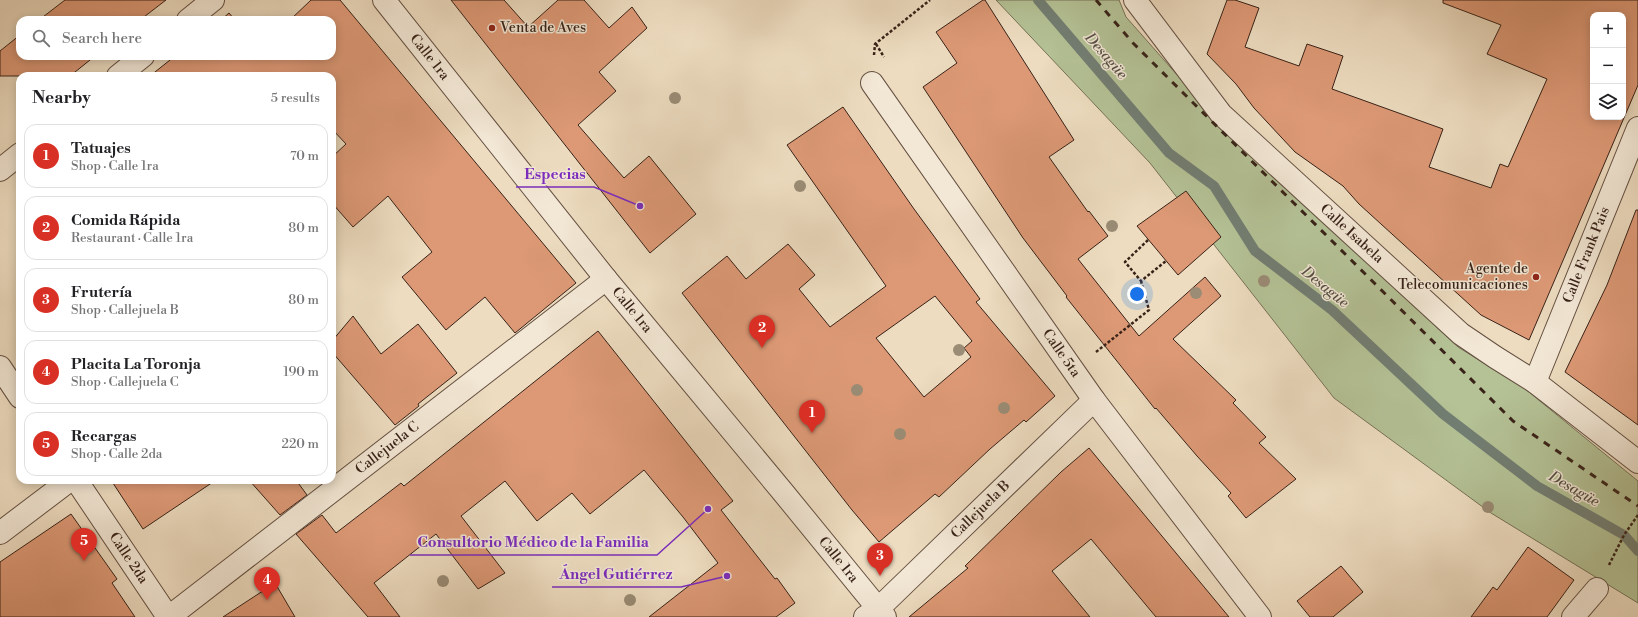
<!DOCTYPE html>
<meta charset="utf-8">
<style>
:root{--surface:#fff;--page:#f2f2f2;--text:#202124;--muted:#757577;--line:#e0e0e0;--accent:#d93025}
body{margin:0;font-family:"Libre Bodoni",serif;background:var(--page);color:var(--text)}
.controls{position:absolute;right:12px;top:12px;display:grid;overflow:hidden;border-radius:8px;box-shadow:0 2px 10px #0003}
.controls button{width:36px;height:36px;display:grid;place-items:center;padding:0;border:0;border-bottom:1px solid var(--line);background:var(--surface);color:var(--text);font:20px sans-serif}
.you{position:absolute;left:1137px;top:294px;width:14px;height:14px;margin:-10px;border:3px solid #fff;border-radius:50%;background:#1a73e8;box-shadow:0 0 0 6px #1a73e833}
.badge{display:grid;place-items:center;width:26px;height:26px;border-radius:50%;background:var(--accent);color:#fff;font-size:13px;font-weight:700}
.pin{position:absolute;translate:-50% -33px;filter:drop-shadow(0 1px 2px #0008)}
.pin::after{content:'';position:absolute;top:21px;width:14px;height:12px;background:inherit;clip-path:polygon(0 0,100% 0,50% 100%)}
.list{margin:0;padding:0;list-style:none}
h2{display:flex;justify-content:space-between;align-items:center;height:52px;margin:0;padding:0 16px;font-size:17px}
h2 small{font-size:13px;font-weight:400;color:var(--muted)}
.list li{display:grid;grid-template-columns:26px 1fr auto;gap:12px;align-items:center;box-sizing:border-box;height:64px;margin:0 8px 8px;padding:0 8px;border:1px solid var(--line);border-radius:12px}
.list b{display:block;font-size:15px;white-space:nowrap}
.list p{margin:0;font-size:13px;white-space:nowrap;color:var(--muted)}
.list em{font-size:13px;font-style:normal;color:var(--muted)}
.icon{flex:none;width:22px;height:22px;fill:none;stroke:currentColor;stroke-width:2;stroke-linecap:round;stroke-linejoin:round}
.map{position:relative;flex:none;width:1638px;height:617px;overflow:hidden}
.search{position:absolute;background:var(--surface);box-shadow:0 2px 10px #0003;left:16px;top:16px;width:320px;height:44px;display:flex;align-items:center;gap:10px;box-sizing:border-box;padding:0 14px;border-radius:12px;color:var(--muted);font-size:15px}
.panel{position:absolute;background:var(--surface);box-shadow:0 2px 10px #0003;left:16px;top:72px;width:320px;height:412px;border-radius:12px}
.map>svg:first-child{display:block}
</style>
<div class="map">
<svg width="1638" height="617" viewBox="0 0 1638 617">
<rect width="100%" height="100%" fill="#eddcc0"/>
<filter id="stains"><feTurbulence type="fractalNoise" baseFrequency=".005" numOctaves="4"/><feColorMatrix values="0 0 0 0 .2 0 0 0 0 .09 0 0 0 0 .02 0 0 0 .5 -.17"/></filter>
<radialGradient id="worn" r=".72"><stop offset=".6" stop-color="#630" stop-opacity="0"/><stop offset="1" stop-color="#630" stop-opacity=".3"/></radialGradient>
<path fill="#b4c296" stroke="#767257" d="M996 0H1119L1126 17 1209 111 1313 213 1458 347 1524 388 1638 481V603L1491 513 1334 398 1150 163Z"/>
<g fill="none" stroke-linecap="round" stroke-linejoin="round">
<path stroke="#727e73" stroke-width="10" d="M1038 0 1169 153 1214 186 1255 251 1332 310 1443 414 1537 486 1624 535 1638 551"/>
</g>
<path fill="#dd9976" stroke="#382218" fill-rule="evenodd" d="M65 0H166L140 20H39Z
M311 0H340L576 283 515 333 485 297 446 330 402 277 432 252 388 196 353 227 332 203V157L346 144 332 129V76H150L175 56H332V20H290Z
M451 0H504L528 27 558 0H584L609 28 632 7 647 28 599 72 616 91 578 125 624 178 649 156 696 214 650 253Z
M983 0H985L1074 140 1049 157 1088 212 1089 211 1108 236 1078 259 1139 336 1205 277 1221 296 1173 339 1236 400 1233 403 1266 437 1259 443 1296 479 1246 518 1228 496 1231 493 1197 456 1156 408 1155 409 1066 297 1067 296 1023 238 923 87 957 63 936 32Z
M1227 0H1235L1259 8 1245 47 1299 66 1307 44 1343 56 1332 89 1443 129 1429 167 1491 188 1500 164 1508 167 1547 79 1487 54 1501 25 1443 3V0H1638V85L1529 340 1481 315 1359 204 1343 186 1295 152 1254 108 1236 84 1207 54ZM1593 15H1623V117H1593Z
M229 13 235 20H221Z
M20 35V56H95L70 76H0V51Z
M843 107 914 209 980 299 976 302 1055 396 1026 422 1024 420 990 449 939 497 935 494 879 542 852 510 682 293 727 256 746 279 788 244 815 275 799 289 830 327 886 286 787 145ZM935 296 972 341 964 348 971 357 924 397 876 338Z
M1186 191 1221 237 1178 275 1137 226Z
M1636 210H1638V425L1565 372 1607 285Z
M353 316 381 354 418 324 457 373 418 404 419 406 395 425 332 352V341Z
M598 331 733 501 721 510 775 579 777 578 795 603 776 617H649L718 563 683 517 644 470 590 514 572 493 537 521 505 481 461 516 505 573 478 589 436 534 374 583 400 617H368L296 534 322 515 336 533 401 483 404 486Z
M1089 448 1229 617H1156L1091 539 1052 571 1090 617H909L968 568 965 566 1061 472Z
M111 480H216L143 529Z
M249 480H296L307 495 280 515Z
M71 514 117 579 112 583 135 617H0V562Z
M1528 547 1574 580 1547 617H1471L1493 587 1497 590Z
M1341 566 1363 592 1333 617H1310L1297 601Z
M275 583 295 617H223Z"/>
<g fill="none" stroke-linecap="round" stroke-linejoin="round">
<g stroke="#655042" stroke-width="24">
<g id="minor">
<path id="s1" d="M384 0 606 279 782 491 885 617"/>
<path id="s2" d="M1135 0 1221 114 1461 334 1495 357 1535 382 1638 462"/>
<path d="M188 20 213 0"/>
<path d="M118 76 143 56"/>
<path id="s3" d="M872 83 1094 400 1260 617"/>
<path d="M0 170 20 154"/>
<path d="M0 367 20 397"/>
<path id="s4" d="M1535 382 1638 128"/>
<path id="s5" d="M76 480 168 617"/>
<path d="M0 533 70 480"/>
<path id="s6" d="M169 617 606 279"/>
<path id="s7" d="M865 617 879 608 1094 400"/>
<path d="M1573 617 1597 589"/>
</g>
</g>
<path stroke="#382218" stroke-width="2.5" stroke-dasharray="3 2" stroke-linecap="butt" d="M876 44 884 57
M874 55 875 44 930 0
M1148 240 1125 262 1141 281 1166 261
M1096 352 1149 310 1141 281
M1609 565 1624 535 1638 515"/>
<use href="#minor" stroke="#f3e8d6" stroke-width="22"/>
<path stroke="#382218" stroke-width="3" stroke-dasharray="7 7" stroke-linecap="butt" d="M1096 0 1133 43 1513 421 1638 506"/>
</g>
<g fill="#9a8c75">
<circle cx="675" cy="98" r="6"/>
<circle cx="800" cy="186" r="6"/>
<circle cx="1112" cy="226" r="6"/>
<circle cx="1264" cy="281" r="6"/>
<circle cx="1196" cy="293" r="6"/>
<circle cx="959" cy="350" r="6"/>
<circle cx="857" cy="390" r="6"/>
<circle cx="1004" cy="408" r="6"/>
<circle cx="900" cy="434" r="6"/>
<circle cx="1488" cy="507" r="6"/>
<circle cx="443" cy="581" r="6"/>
<circle cx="630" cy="600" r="6"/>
</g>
<g fill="#8f2418" stroke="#f3e8d6" stroke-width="1.5">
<circle cx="492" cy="28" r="4"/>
<circle cx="1536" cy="277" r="4"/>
</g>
<g text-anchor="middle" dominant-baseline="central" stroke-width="3" stroke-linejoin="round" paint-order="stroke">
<g font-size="14" fill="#382218" stroke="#f3e8d6" text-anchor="start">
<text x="500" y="28">Venta de Aves</text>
<text x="1528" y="269" text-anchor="end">Agente de<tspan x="1528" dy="16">Telecomunicaciones</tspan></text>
</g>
<g font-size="14" fill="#382218" stroke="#f3e8d6">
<text stroke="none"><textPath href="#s1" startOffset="73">Calle 1ra</textPath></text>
<text stroke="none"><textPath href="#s2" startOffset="320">Calle Isabela</textPath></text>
<text stroke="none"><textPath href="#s4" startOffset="137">Calle Frank Pais</textPath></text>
<text stroke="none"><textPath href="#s1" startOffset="397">Calle 1ra</textPath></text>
<text stroke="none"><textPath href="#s3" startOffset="330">Calle 5ta</textPath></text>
<text stroke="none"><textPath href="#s6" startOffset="276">Callejuela C</textPath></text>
<text stroke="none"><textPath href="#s7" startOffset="158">Callejuela B</textPath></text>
<text stroke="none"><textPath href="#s5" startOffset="94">Calle 2da</textPath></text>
<text stroke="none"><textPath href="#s1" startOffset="721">Calle 1ra</textPath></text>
</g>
<g font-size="15" font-style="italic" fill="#555046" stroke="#f3e8d6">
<text transform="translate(1106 56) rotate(49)">Desagüe</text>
<text transform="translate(1325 287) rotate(39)">Desagüe</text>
<text transform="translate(1574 489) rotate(30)">Desagüe</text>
</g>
</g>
<path fill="none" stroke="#7b2cbf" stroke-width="1.5" d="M640 206L594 187H516M708 509L657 555H410M727 576L681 587H552"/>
<g fill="#7b2cbf" stroke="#f3e8d6" stroke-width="1.5">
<circle cx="640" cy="206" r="4"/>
<circle cx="708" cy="509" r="4"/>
<circle cx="727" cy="576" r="4"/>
</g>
<g font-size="15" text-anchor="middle" font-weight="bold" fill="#7b2cbf" stroke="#f3e8d6" stroke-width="3" stroke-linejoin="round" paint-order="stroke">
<text x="555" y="179">Especias</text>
<text x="533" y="547">Consultorio Médico de la Familia</text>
<text x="616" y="579">Ángel Gutiérrez</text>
</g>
<rect width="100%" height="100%" filter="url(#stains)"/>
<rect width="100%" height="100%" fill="url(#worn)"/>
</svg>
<div class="controls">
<button>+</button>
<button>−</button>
<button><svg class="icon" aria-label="layers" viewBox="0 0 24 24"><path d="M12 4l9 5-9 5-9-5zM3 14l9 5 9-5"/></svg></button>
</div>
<div class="you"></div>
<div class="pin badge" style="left:812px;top:433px">1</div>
<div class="pin badge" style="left:762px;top:348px">2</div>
<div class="pin badge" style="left:880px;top:576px">3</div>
<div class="pin badge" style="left:267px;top:600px">4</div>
<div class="pin badge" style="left:84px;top:561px">5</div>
<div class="search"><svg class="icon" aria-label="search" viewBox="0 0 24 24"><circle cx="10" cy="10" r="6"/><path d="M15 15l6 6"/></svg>Search here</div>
<section class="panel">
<h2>Nearby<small>5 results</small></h2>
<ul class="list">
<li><span class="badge">1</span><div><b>Tatuajes</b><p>Shop · Calle 1ra</p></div><em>70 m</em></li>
<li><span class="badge">2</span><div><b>Comida Rápida</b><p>Restaurant · Calle 1ra</p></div><em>80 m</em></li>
<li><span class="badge">3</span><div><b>Frutería</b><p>Shop · Callejuela B</p></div><em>80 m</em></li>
<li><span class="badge">4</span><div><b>Placita La Toronja</b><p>Shop · Callejuela C</p></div><em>190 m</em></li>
<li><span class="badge">5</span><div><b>Recargas</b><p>Shop · Calle 2da</p></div><em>220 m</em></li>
</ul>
</section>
</div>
